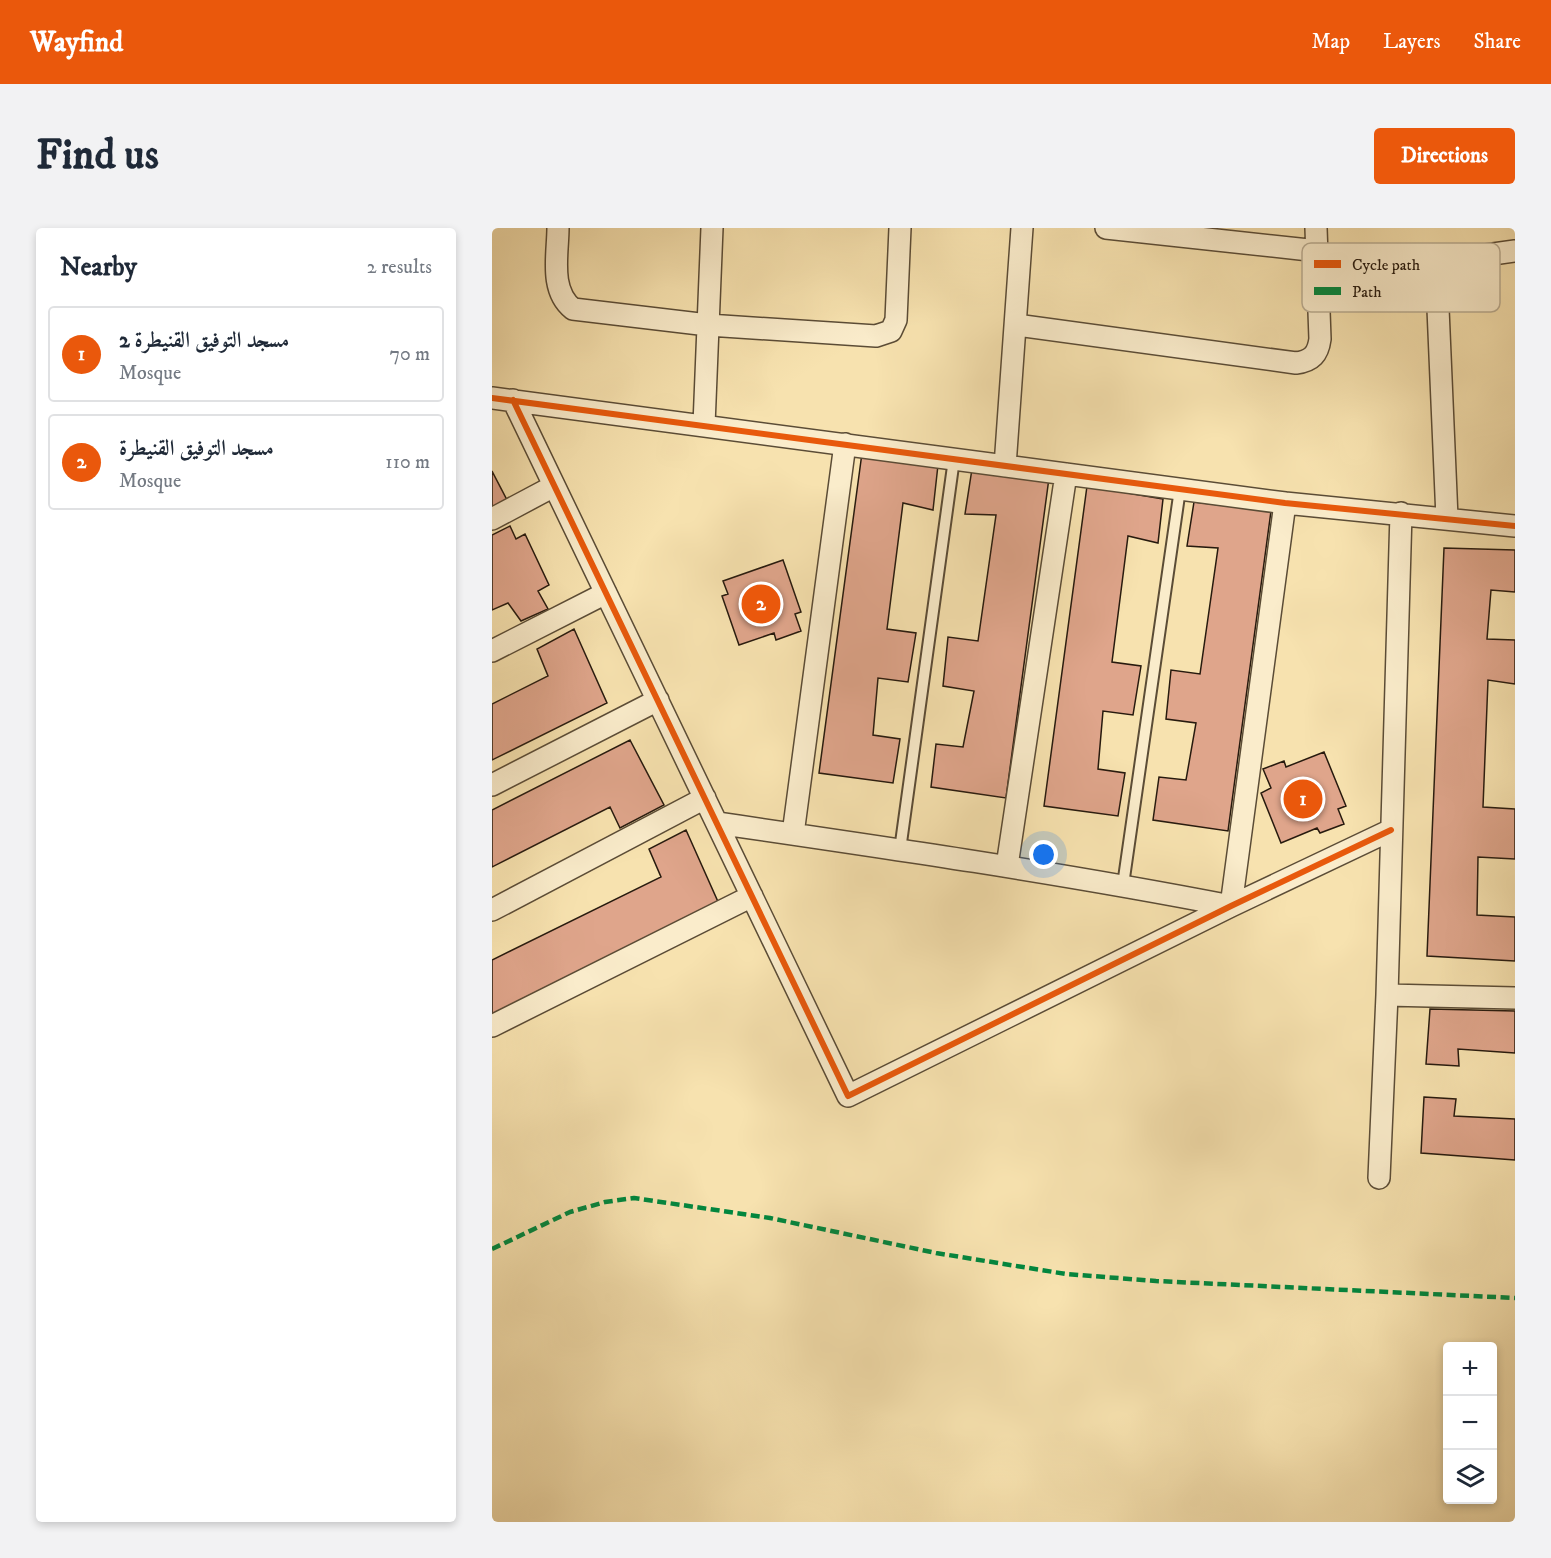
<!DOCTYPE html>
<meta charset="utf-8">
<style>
:root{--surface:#fff;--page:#f2f2f3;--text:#1f2937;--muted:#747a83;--line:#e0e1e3;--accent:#ea580c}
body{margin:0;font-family:"IM FELL DW Pica",Amiri,serif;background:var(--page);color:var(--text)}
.controls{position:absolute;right:18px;bottom:18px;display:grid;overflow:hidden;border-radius:6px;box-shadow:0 3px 9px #0003}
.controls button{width:54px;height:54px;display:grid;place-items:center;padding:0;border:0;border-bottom:2px solid var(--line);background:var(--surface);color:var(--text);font:30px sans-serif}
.you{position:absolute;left:552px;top:627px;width:21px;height:21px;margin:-15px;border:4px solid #fff;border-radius:50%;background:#1a73e8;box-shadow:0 0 0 9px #1a73e833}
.badge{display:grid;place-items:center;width:39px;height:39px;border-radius:50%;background:var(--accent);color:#fff;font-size:20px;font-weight:700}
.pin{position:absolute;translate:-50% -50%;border:3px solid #fff;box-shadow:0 2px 6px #0006}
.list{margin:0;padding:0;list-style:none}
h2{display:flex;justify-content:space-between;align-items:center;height:78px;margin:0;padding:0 24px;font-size:26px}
h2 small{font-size:20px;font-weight:400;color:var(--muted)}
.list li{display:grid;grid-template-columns:39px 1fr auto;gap:18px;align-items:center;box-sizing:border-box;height:96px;margin:0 12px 12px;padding:0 12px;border:2px solid var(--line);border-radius:6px}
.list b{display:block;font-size:22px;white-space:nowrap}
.list p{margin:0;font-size:20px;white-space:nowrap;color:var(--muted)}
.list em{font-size:20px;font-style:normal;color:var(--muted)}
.icon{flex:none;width:33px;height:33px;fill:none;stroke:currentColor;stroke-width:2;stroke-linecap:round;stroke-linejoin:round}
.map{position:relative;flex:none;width:1023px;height:1294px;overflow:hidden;border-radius:6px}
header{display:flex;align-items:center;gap:36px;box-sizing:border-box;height:84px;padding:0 30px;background:var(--accent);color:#fff}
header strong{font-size:28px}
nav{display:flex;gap:33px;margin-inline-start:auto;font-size:21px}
.intro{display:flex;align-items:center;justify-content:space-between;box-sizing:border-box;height:144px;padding:0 36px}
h1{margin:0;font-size:42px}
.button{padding:15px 27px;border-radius:6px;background:var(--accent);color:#fff;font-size:21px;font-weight:700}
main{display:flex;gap:36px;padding:0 36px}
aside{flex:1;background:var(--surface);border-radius:6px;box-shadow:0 3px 9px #0003}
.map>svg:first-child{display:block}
</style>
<header>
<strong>Wayfind</strong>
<nav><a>Map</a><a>Layers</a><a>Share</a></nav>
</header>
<div class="intro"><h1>Find us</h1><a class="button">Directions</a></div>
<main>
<aside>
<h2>Nearby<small>2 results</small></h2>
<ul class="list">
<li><span class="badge">1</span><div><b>2 مسجد التوفيق القنيطرة</b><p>Mosque</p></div><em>70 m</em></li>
<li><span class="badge">2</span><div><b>مسجد التوفيق القنيطرة</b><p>Mosque</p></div><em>110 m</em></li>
</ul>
</aside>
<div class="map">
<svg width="1023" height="1294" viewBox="0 0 1023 1294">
<rect width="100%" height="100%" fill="#f7e2af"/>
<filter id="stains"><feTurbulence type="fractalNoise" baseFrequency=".00333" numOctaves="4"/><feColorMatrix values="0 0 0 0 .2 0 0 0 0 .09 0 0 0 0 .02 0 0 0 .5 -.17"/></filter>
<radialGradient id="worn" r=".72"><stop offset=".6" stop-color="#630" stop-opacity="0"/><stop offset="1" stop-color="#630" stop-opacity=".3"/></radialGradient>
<path fill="#dfa58b" stroke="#271a0e" stroke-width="1.5" d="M370 225 446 237 441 282 411 275 395 401 424 405 416 454 386 450 381 507 408 511 401 555 327 545Z
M480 241 557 250 514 570 439 559 444 516 471 519 482 463 451 458 456 409 486 413 504 287 473 286Z
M0 243 15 272 0 280Z
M595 258 671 271 666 315 636 308 620 434 649 438 641 487 611 483 606 541 633 545 626 588 552 578Z
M702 274 779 283 736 603 661 592 667 549 694 552 704 495 674 491 679 442 708 446 726 320 695 318Z
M18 298 24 311 33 306 57 357 46 363 56 381 29 393 16 375 0 382V307Z
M952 320 1023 322V364L999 362 995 411 1023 412V456L996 452 991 579 1023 581V631L986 629 985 687 1023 689V733L935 728Z
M291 332 309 384 303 386 309 403 284 412 282 405 247 417 230 368 236 366 231 353Z
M82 401 115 475 0 532V476L56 448 45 421Z
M138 512 172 577 128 600 118 579 0 639V582Z
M832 524 854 578 846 581 852 596 828 605 825 600 789 615 769 565 779 560 771 541 792 533 794 539Z
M194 602 227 676 0 789V732L169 649 157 621Z
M938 781 1023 783V825L966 821 967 838 934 836Z
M932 869 964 871 962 888 1023 891V932L929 925Z"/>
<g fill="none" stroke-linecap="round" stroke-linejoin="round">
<g stroke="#5b4c36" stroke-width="14">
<path id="lane" d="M408 622 462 231
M631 657 688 261"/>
</g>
<g stroke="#5b4c36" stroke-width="24">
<path id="street" d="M66 0C66 26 57 62 81 81L216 97 384 108 399 103 404 92 408 0
M614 0 826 23
M524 97 804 135C820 133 826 126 828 111L824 0
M0 170 793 275 1023 298
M21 172 356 868 739 678 899 602
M212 197 220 0
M513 238 530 0
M909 285 895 767 1023 770
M955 290 944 34 1023 23
M0 291 62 258
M0 423 114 365
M0 557 166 472
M225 595C397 620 569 645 739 678
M301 606 353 216
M515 638 574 246
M739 678 793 275
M0 682 213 570
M0 798 260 668
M887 950 895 767"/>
</g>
<use href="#lane" stroke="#faeccb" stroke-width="10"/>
<use href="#street" stroke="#faeccb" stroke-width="21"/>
<path stroke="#00873e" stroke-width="4.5" stroke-dasharray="9 4.5" stroke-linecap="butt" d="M0 1021 78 984 113 974 142 970 278 990 444 1025 574 1046 664 1053 1023 1070"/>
<g stroke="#faeccb" stroke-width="10">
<path id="cycleway" d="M0 170 793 275 1023 298
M21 172 356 868 739 678 899 602"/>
</g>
<use href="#cycleway" stroke="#e8590c" stroke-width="6"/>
</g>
<rect x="810" y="15" width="198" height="69" rx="9" fill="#faeccb" stroke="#bbad92" stroke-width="1.5"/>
<rect x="822" y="32" width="27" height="8" fill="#e8590c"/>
<rect x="822" y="59" width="27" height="8" fill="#00873e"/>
<g font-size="16" fill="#271a0e">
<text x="860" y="42">Cycle path</text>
<text x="860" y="69">Path</text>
</g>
<rect width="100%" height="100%" filter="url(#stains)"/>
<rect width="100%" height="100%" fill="url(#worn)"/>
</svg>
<div class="controls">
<button>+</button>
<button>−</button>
<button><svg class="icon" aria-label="layers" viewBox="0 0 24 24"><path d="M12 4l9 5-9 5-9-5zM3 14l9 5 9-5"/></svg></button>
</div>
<div class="you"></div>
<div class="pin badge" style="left:811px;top:571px">1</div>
<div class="pin badge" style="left:269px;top:376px">2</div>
</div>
</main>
